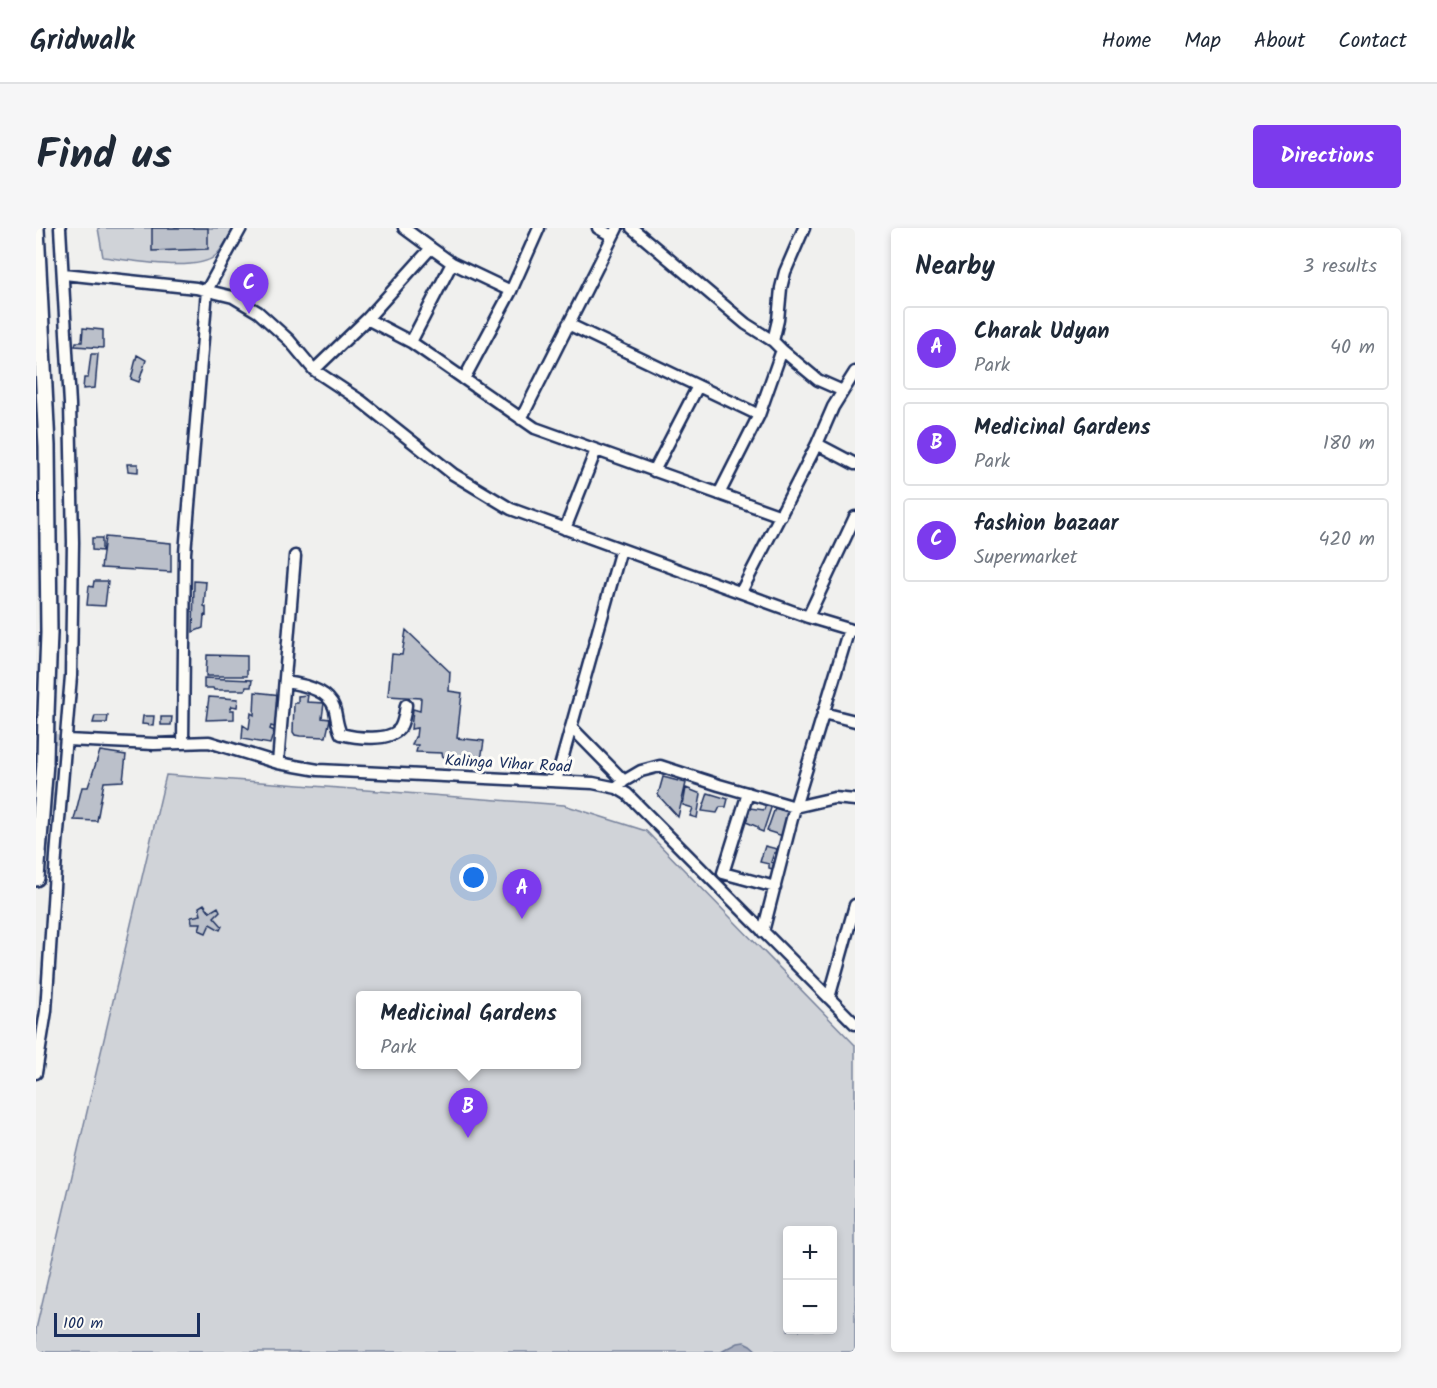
<!DOCTYPE html>
<meta charset="utf-8">
<style>
:root{--surface:#fff;--page:#f6f6f7;--text:#1f2937;--muted:#747a83;--line:#e0e1e3;--accent:#7c3aed}
body{margin:0;font-family:Kalam,sans-serif;background:var(--page);color:var(--text)}
.controls{position:absolute;right:18px;bottom:18px;display:grid;overflow:hidden;border-radius:6px;box-shadow:0 3px 9px #0003}
.controls button{width:54px;height:54px;display:grid;place-items:center;padding:0;border:0;border-bottom:2px solid var(--line);background:var(--surface);color:var(--text);font:30px sans-serif}
.scale{position:absolute;left:18px;bottom:15px;width:146px;box-sizing:border-box;padding-left:6px;border:3px solid #1b2f5e;border-top:0;font-size:16px;line-height:21px;white-space:nowrap;color:#1b2f5e;-webkit-text-stroke:4px #fdfcf7;paint-order:stroke}
.you{position:absolute;left:438px;top:650px;width:21px;height:21px;margin:-15px;border:4px solid #fff;border-radius:50%;background:#1a73e8;box-shadow:0 0 0 9px #1a73e833}
.badge{display:grid;place-items:center;width:39px;height:39px;border-radius:50%;background:var(--accent);color:#fff;font-size:20px;font-weight:700}
.pin{position:absolute;translate:-50% -50px;filter:drop-shadow(0 2px 3px #0008)}
.pin::after{content:'';position:absolute;top:32px;width:21px;height:18px;background:inherit;clip-path:polygon(0 0,100% 0,50% 100%)}
.popup{position:absolute;left:320px;top:763px;width:225px;height:78px;box-sizing:border-box;display:grid;place-content:center;border-radius:6px;background:var(--surface);filter:drop-shadow(0 2px 4px #0005);font-size:20px;white-space:nowrap;color:var(--muted)}
.popup b{font-size:22px;color:var(--text)}
.popup::after{content:'';position:absolute;left:50%;top:100%;margin-left:-12px;border:12px solid transparent;border-top-color:var(--surface)}
.list{margin:0;padding:0;list-style:none}
h2{display:flex;justify-content:space-between;align-items:center;height:78px;margin:0;padding:0 24px;font-size:26px}
h2 small{font-size:20px;font-weight:400;color:var(--muted)}
.list li{display:grid;grid-template-columns:39px 1fr auto;gap:18px;align-items:center;box-sizing:border-box;height:84px;margin:0 12px 12px;padding:0 12px;border:2px solid var(--line);border-radius:6px}
.list b{display:block;font-size:22px;white-space:nowrap}
.list p{margin:0;font-size:20px;white-space:nowrap;color:var(--muted)}
.list em{font-size:20px;font-style:normal;color:var(--muted)}
.map{position:relative;flex:none;width:819px;height:1124px;overflow:hidden;border-radius:6px}
header{display:flex;align-items:center;gap:36px;box-sizing:border-box;height:84px;padding:0 30px;background:var(--surface);border-bottom:2px solid var(--line)}
header strong{font-size:28px}
nav{display:flex;gap:33px;margin-inline-start:auto;font-size:21px}
.intro{display:flex;align-items:center;justify-content:space-between;box-sizing:border-box;height:144px;padding:0 36px}
h1{margin:0;font-size:42px}
.button{padding:15px 27px;border-radius:6px;background:var(--accent);color:#fff;font-size:21px;font-weight:700}
main{display:flex;gap:36px;padding:0 36px}
aside{flex:1;background:var(--surface);border-radius:6px;box-shadow:0 3px 9px #0003}
.map>svg:first-child{display:block}
</style>
<header>
<strong>Gridwalk</strong>
<nav><a>Home</a><a>Map</a><a>About</a><a>Contact</a></nav>
</header>
<div class="intro"><h1>Find us</h1><a class="button">Directions</a></div>
<main>
<div class="map">
<svg width="819" height="1124" viewBox="0 0 819 1124">
<rect width="100%" height="100%" fill="#f0f0ee"/>
<filter id="ink" filterUnits="userSpaceOnUse"><feTurbulence type="fractalNoise" baseFrequency=".0167" numOctaves="2"/><feDisplacementMap in="SourceGraphic" scale="12" xChannelSelector="R" yChannelSelector="G"/><feConvolveMatrix kernelMatrix="1 2 1 2 8 2 1 2 1" color-interpolation-filters="sRGB"/></filter>
<g filter="url(#ink)">
<path fill="#d0d3d8" stroke="#76819b" stroke-width="1.5" fill-rule="evenodd" d="M62 0H197C193 8 186 22 179 28 161 45 91 32 67 29Z
M130 547 528 577 610 603 819 817V1124H0V1101ZM324 768H540V836H324ZM752 1002H796V1102H752Z"/>
<path fill="#a7adbd" stroke="#6f7b97" stroke-width="1.5" d="M708 1114 714 1117 722 1124H685L702 1115Z"/>
<path fill="#bbc0ca" stroke="#1b2f5e" stroke-width="1.5" d="M116 0H172V21L116 23Z
M47 100 67 102V120L39 118 40 114H46Z
M55 126H62L59 160 47 161 48 150H52Z
M101 127 110 132 103 154 95 151Z
M91 236H102V244L92 243Z
M69 309 135 315V344L65 340Z
M56 310H66V323L56 322Z
M58 353H72L69 378 51 377 53 358 57 359Z
M158 353 170 354 168 378 170 379V388L168 387 167 400 157 404Z
M370 402 414 444 413 463 426 465 421 510 448 513 445 532 420 531 417 529H407L406 525 380 524 382 517H376L379 509H380L381 500 375 501 377 481 384 483 385 470 352 468 356 426 366 427Z
M171 427 211 428V448H170Z
M168 450 216 452 215 459H210L209 462H178L177 460H168Z
M219 464 245 467 241 500 235 498 234 501 238 503 234 516 206 511 207 497 213 501 215 485 218 487Z
M272 467 271 474 288 475 286 490 294 491 290 509 264 508 259 507 257 504 258 475H262V468Z
M173 469 202 471 201 479 196 478 194 482H198V491L170 492Z
M59 488H72L71 495H57Z
M107 488H118L117 497 106 496Z
M125 489H136L135 497H125Z
M64 523 90 527 87 553 68 554 61 593 38 592 46 559H52Z
M627 549 650 555 642 589 622 567Z
M650 560 665 566 661 590 654 588 657 580 647 577Z
M672 565 692 571 690 579H684L681 585 666 583Z
M730 576 736 577 727 604 722 602V599L710 594 714 580 728 582Z
M739 580 756 585 749 613H745L747 608 731 603Z
M729 618 741 621 740 625H738L735 634 738 635 736 641 733 640V636L724 634Z
M168 676 174 684 182 679 184 683 178 689 186 698 184 702 174 696 170 705 163 702 165 695H156L155 689 165 687 163 679Z"/>
<g fill="none" stroke-linecap="round" stroke-linejoin="round">
<path stroke="#c5c9d1" stroke-width="10" stroke-dasharray="10 5" stroke-linecap="butt" d="M0 509 30 512"/>
<g stroke="#1b2f5e" stroke-width="15">
<path id="minor" d="M368 0 395 20
M562 0 576 8
M596 0 710 96 737 113 746 122 782 152 807 163 797 179 781 216
M416 35 475 63 428 151
M28 46 160 60 197 69 222 84 253 112 278 142 325 173 417 246 475 281 772 389 819 403
M475 63 503 0
M331 91 375 114 499 200 745 288
M532 96 723 187
M737 113 742 92 745 60 749 44 768 0
M278 142 331 91 395 20 416 35 375 114
M807 163 819 144
M485 191 581 0
M618 243 662 158
M683 266 723 187 746 122
M529 301 560 222
M705 364 781 216 819 236
M772 389 819 289
M249 454C265 456 291 461 298 479 301 488 300 495 305 506 320 510 354 514 364 500 368 493 369 484 370 477
M787 485 819 493
M535 499 588 553
M30 512 118 516 173 514 242 535 282 542 557 555 581 560 591 566 819 796
M147 515 149 325 171 62 205 0
M242 535 259 328
M520 553 585 321
M581 560 588 553 605 543 624 538 683 557 759 579 798 570 819 572
M712 565 687 645 739 659
M727 704 759 579 813 401
M793 770 819 677
M0 845 10 783 20 628 35 448 37 314 34 176 24 0"/>
</g>
<g stroke="#1b2f5e" stroke-width="20">
<path id="highway" d="M0 1 11 218 13 405 10 486
M0 650 9 535"/>
</g>
<use href="#minor" stroke="#fdfcf7" stroke-width="10"/>
<use href="#highway" stroke="#fdfcf7" stroke-width="15"/>
<g stroke="#1b2f5e" stroke-width="20" stroke-linecap="butt">
<path id="highway-bridge" d="M9 535 10 486"/>
</g>
<use href="#highway-bridge" stroke="#fdfcf7" stroke-width="15"/>
</g>
</g>
<g text-anchor="middle" dominant-baseline="central" stroke-width="6" stroke-linejoin="round" paint-order="stroke">
<g font-size="16" fill="#1b2f5e" stroke="#fdfcf7">
<text transform="translate(472 536) rotate(3)">Kalinga Vihar Road</text>
</g>
</g>
</svg>
<div class="controls">
<button>+</button>
<button>−</button>
</div>
<div class="scale">100 m</div>
<div class="you"></div>
<div class="pin badge" style="left:486px;top:691px">A</div>
<div class="pin badge" style="left:432px;top:910px">B</div>
<div class="popup"><b>Medicinal Gardens</b>Park</div>
<div class="pin badge" style="left:213px;top:86px">C</div>
</div>
<aside>
<h2>Nearby<small>3 results</small></h2>
<ul class="list">
<li><span class="badge">A</span><div><b>Charak Udyan</b><p>Park</p></div><em>40 m</em></li>
<li><span class="badge">B</span><div><b>Medicinal Gardens</b><p>Park</p></div><em>180 m</em></li>
<li><span class="badge">C</span><div><b>fashion bazaar</b><p>Supermarket</p></div><em>420 m</em></li>
</ul>
</aside>
</main>
